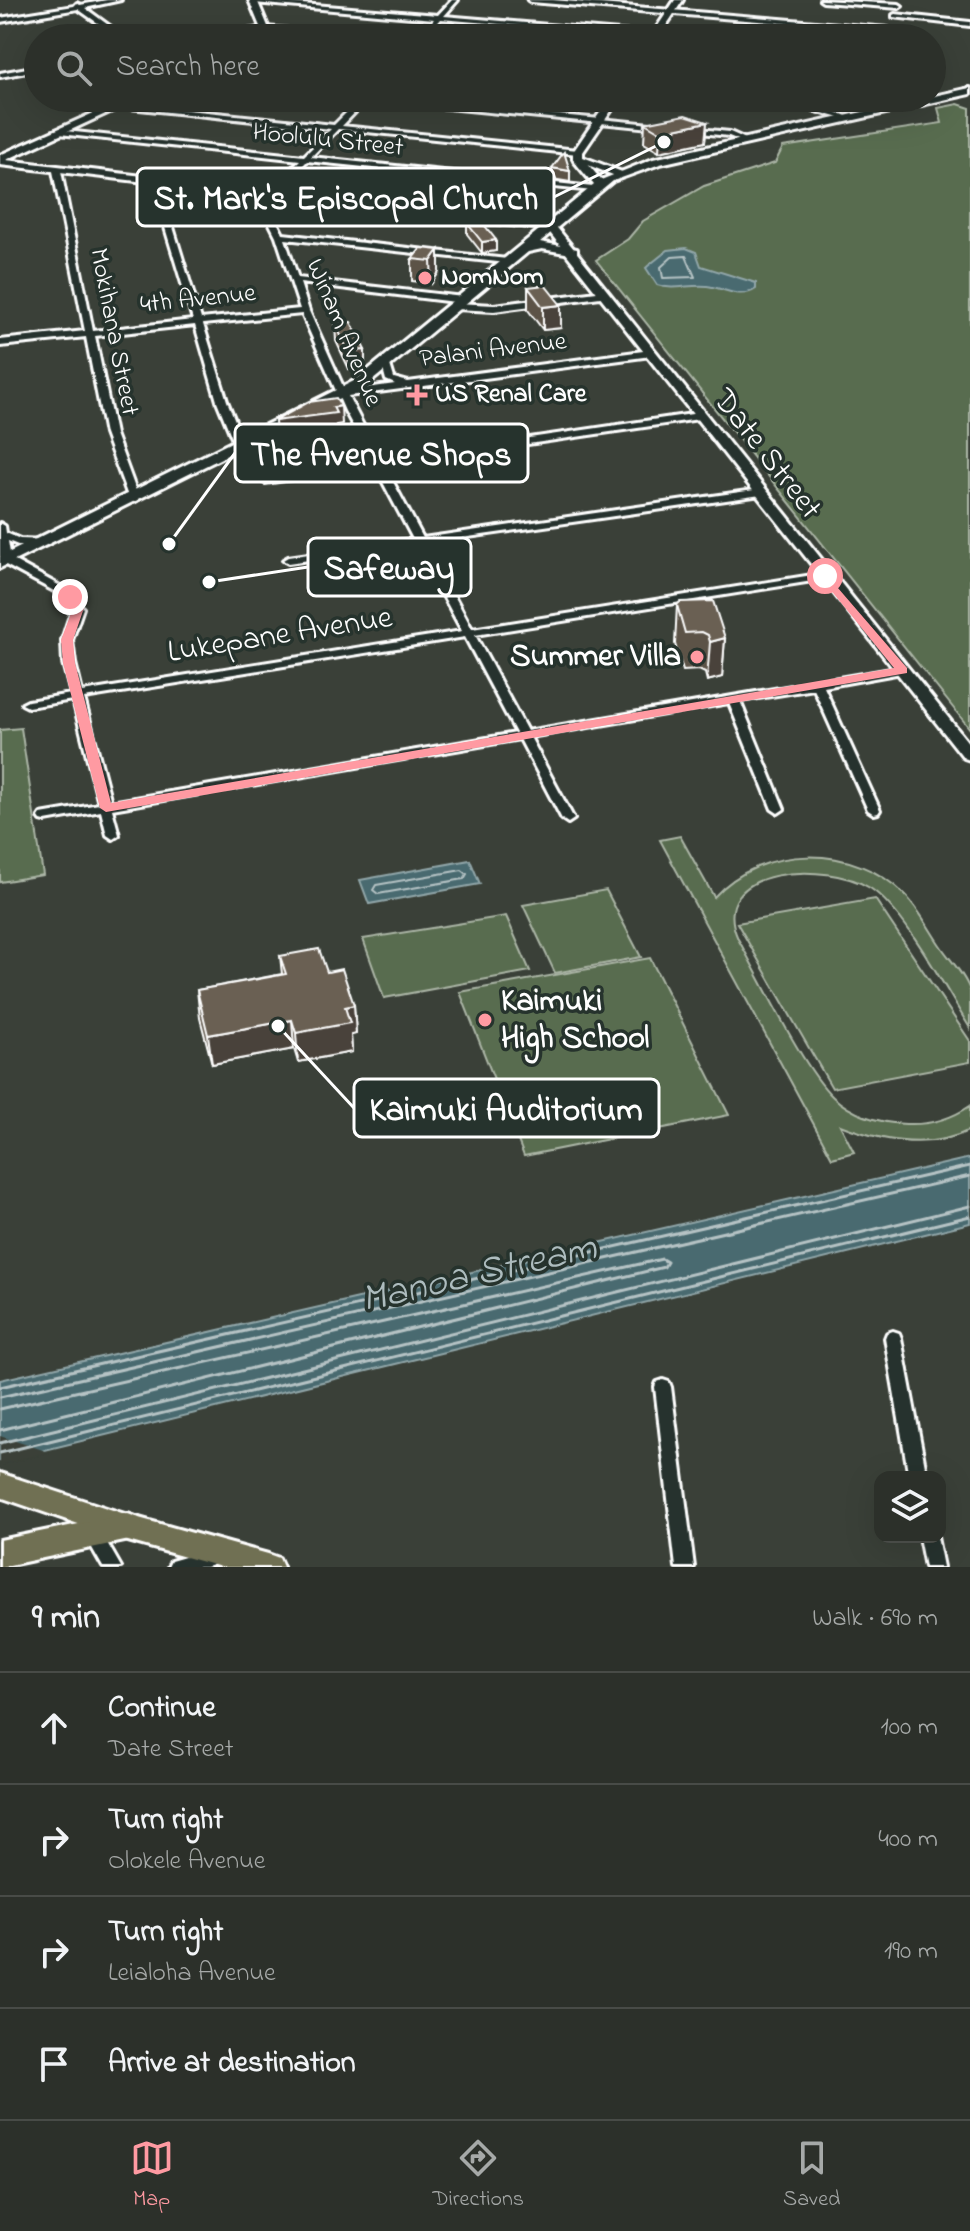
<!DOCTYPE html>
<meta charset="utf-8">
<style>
:root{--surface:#2c302a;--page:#343832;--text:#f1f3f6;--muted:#a6a9a8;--line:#484b47;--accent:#ff9aa2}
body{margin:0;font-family:"Indie Flower",sans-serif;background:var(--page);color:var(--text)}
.controls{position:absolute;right:24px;bottom:24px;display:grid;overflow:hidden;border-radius:16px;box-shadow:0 8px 32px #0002}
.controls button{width:72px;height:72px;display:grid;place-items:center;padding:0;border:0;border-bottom:2px solid var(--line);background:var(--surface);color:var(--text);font:40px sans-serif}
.stop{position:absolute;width:24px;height:24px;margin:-18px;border:6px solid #ff9aa2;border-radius:50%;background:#fff}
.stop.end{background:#ff9aa2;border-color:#fff;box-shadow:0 2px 8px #0008}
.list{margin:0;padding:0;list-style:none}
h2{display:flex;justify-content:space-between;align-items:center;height:104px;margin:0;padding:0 32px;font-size:34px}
h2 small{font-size:26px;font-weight:400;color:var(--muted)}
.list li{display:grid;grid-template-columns:52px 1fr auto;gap:24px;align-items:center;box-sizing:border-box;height:112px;padding:0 32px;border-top:2px solid var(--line)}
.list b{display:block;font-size:30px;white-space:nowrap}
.list p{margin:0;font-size:26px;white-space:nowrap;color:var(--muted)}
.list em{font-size:26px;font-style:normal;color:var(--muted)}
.icon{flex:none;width:44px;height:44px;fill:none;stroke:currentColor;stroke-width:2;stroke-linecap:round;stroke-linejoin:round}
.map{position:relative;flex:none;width:970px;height:1567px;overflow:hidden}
.search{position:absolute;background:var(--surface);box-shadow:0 8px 32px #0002;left:24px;right:24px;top:24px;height:88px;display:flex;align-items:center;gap:20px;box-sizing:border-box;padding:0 28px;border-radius:44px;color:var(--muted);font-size:30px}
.sheet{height:552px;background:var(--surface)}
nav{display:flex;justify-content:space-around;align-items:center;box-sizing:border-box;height:112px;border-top:2px solid var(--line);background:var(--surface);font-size:22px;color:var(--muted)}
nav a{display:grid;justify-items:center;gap:4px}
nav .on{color:var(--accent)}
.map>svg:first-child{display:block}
</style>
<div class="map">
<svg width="970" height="1567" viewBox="0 0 970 1567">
<rect width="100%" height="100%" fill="#3a4038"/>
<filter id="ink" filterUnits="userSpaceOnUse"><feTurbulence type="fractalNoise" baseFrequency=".0125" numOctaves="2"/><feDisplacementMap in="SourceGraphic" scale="16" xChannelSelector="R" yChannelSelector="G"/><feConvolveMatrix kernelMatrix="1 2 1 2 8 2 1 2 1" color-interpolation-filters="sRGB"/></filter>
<g filter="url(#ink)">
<path fill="#596c4f" stroke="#acb6a7" stroke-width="2" d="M958 104 970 108V729L596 260 628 239 643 221 704 186 775 163 783 147 942 123 938 108Z
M21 728 43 875 0 882V730Z
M680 836 714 897C762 844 854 843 905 895 919 909 929 929 940 945 949 959 966 976 970 991 970 1002 970 1017 970 1028 946 990 905 911 870 888 829 861 705 865 738 939 761 979 803 1069 833 1097 853 1115 880 1123 906 1124 929 1125 951 1119 970 1106V1130C929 1151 881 1141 840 1125L854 1152 832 1158 660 840Z
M606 890 641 957 555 973 523 905Z
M875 899 970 1041V1062L832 1088 737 923Z
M506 916 530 971 384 998 363 939Z
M650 958 729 1115 524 1156 460 992Z"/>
<path fill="#486a6f" stroke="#91a6a9" stroke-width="2" d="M686 248 696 252 701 266 756 283V289C740 300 724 288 707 286 689 284 674 291 657 285L646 268 648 266 668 250Z
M470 860 480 884 369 904 360 880Z
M970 1158V1223L0 1461V1380Z"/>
<path fill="#3a4038" d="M0 1436 49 1452 0 1465Z"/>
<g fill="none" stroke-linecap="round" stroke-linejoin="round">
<path stroke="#b6c3c5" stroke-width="2" d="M686 256 695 277 663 278 661 267 672 257Z
M462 870 467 874 464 879 378 894 373 890 376 885Z"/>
<path stroke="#b6c3c5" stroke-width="3" d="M0 1387 970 1166
M0 1397 970 1176
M0 1409 662 1259 667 1262 664 1267 0 1430
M0 1443 970 1206
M0 1453 970 1216"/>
<g stroke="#fff" stroke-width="6">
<path id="minor" d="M107 0H121L85 8 126 38H119L78 9 0 22V18L74 6 77 3 80 5Z
M252 0 438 15 452 0H458L444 16 679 36 682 38H657L441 19 424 38H417L434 19 254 3Z
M528 0H553L888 28 891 30 888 32 531 2Z
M820 0 899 4 902 6 899 8 823 2Z
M895 14 970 22V26L893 17V15Z
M265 27 373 36 376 38H350L265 31 217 38H201Z
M38 66V70L0 77V73Z
M361 98H388L661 125 665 127 661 129 367 100 342 126 578 150 582 152 578 154 338 129 311 157 593 187 597 189 593 191 307 161 270 199 268 204 283 234 507 259 511 261 507 263 285 239 298 278 463 297 467 300 463 303 300 283 309 311 345 391 395 384 386 380 382 365 386 362 390 365 394 378 408 382 651 350 655 353 651 356 348 396 381 460 699 413 704 416 699 419 384 465 423 538 761 489 766 492 761 495 426 543 472 629 825 573 830 576 825 579 475 635 527 731 903 667 909 670 907 672 824 687 880 810 878 813 874 814 868 810 814 689 740 701 784 809 778 813 772 809 729 703 530 737 574 819 568 823 562 819 520 739 112 809 119 835 113 839 107 835 101 811 45 821 41 820 39 817 41 814 99 804 73 700 28 707 22 704 28 701 71 694 63 663 62 640 72 609 54 591 2 563 0 556V523L5 526 6 533 20 539 48 540V544L44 545H18L8 541 11 559 62 587 83 608 72 640 75 663 82 692 462 631 416 545 288 563 283 560 288 557 413 539 375 467 265 483 260 480 265 477 372 461 345 411 302 314 203 324 227 401 245 445 240 448 235 445 217 401 195 325 95 336 115 434 139 499 134 502 129 499 105 434 86 337 0 346V340L85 331 53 171 57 169 61 171 93 331 193 320 151 181 155 179 159 181 201 319 300 309 276 236 260 204 263 196 300 160 59 134 55 132 56 130 304 156 331 129 120 107 117 105 120 103 334 125ZM465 637 516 733 111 802 84 698Z
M696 98C736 98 815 100 851 118L847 120 812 110 699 100Z
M859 98H865V102L876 111V113H872L859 104Z
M688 128 730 132 750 141 746 143 729 136 691 132H688Z
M605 291 609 294 608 296 494 311 456 309 452 306 456 303 494 305Z
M893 1331 899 1333 901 1338 927 1477H909L885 1338 887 1333Z
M663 1380 669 1382 671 1387 694 1567H676L655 1387 657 1382Z
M92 1524 98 1527 121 1567H103L83 1532 86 1527Z
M919 1537H937L943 1567H925Z
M213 1549 219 1551 222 1557 219 1563 206 1567H168L171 1561Z"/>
</g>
<g stroke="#fff" stroke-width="6">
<path id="tertiary" d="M249 0H257L269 29 266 38H258L261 29Z
M675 0H683L658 38H650Z
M127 98H140L6 160 554 224 970 745V760L964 758 547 229 0 165V155Z
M610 98H620L583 152V157L622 172 623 174 618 177 573 159V152Z"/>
</g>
<g stroke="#fff" stroke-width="6">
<path id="secondary" d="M970 88V94L660 164 613 181 540 242 577 249V255L542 249 528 252 366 386 0 568V557L356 380 594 185 574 161V157H582L601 180 653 159Z"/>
</g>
<g stroke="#fff" stroke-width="6">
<path id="primary" d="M0 1473 128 1515 268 1554 279 1558 283 1567H221L128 1541 0 1497Z"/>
</g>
<g stroke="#fff" stroke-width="6">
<path id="motorway" d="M128 1514 139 1518 144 1528 139 1538 0 1567V1540Z"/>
</g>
<use href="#minor" fill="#26332d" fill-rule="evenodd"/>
<use href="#tertiary" fill="#26332d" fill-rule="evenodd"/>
<use href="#secondary" fill="#26332d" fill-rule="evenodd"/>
<use href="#primary" fill="#706f52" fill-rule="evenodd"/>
<use href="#motorway" fill="#706f52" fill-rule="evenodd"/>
</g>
<path fill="#5b5347" stroke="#fff" stroke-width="2" d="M795 98H831L828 105 823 106 795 101Z
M707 122 705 142 659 152 644 143 645 123Z
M552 168 570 171V182L552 179Z
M467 223 496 240V251L482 253 467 234Z
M439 250V272L432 283 412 281V259Z
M528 287 561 328 543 330 528 310Z
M335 323 365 367 349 369 336 341Z
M677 605 725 638 722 677 707 681 705 673 699 670 683 671 675 644Z
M280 956 327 972 354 1005 356 1034 351 1035 352 1052 298 1062 294 1049 212 1064 200 1018 197 990 282 974Z"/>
<path fill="#4a433a" stroke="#fff" stroke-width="2" d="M824 98H831L828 105 823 106Z
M707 122 705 142 659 152 660 132Z
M496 240V251L482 253V242Z
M439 250V272L432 283 431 261Z
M561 305V328L543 330V307Z
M365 350V367L349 369 348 351Z
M341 406 342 424 336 425 337 431 276 439 275 421Z
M725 638 722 677 707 681 710 642Z
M354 1005 356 1034 351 1035 352 1052 298 1062 296 1033 345 1007Z
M292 1020 294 1049 212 1064 208 1035Z"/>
<path fill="#6a6053" stroke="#fff" stroke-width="2" d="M685 115 707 122 660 132 645 123Z
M564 152 570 171 552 168Z
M475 213 496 240 482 242 467 223Z
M421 248 439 250 431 261 412 259Z
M545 285 561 305 543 307 528 287Z
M351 322 365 350 348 351 335 323Z
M336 398 341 406 333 407 336 413 275 421 309 402Z
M713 601 725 638 710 642 708 635 702 632 685 633 677 605 680 602Z
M319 949 327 972 342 969 354 1005 345 1007 350 1023 296 1033 292 1020 208 1035 197 990 286 974 280 956Z"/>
</g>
<path fill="#ff9aa2" d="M825 573 907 668V673L106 812 100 808 63 663 61 640 73 608 64 597 70 593 84 608 73 640 75 663 111 803 894 668 821 578Z"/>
<g fill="#ff9aa2" stroke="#26332d" stroke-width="3">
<circle cx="425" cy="278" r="8"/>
<path d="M413 383h8v8h8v8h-8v8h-8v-8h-8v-8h8z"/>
<circle cx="697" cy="657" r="8"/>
<circle cx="485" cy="1020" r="8"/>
</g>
<g text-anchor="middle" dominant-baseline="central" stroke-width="7" stroke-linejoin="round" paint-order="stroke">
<g font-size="26" fill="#fff" stroke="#26332d">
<text transform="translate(328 141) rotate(6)">Hoolulu Street</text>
<text transform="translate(198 300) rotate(-6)">4th Avenue</text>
<text transform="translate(113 332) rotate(79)">Mokihana Street</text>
<text transform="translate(343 333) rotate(67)">Winam Avenue</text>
<text transform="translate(493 351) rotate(-7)">Palani Avenue</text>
</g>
<g font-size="26" font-weight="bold" fill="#fff" stroke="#26332d" text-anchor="start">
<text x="441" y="278">NomNom</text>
<text x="435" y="395">US Renal Care</text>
</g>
<g font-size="32" fill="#fff" stroke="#26332d">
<text transform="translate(766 455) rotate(52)">Date Street</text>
<text transform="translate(280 636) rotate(-9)">Lukepane Avenue</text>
</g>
<g font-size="32" font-weight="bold" fill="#fff" stroke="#26332d" text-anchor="end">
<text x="681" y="657">Summer Villa</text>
<text x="501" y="1002" text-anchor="start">Kaimuki<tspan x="501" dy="37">High School</tspan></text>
</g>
<g font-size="40" font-style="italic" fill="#adbcbe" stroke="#26332d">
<text transform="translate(479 1275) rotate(-13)">Manoa Stream</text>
</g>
</g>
<path fill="none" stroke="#fff" stroke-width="3" d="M664 142L554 197M169 544L235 453M209 582L308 567M278 1026L354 1108"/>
<g fill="#fff" stroke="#26332d" stroke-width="3">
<circle cx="664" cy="142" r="8"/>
<circle cx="169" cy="544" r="8"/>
<circle cx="209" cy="582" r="8"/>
<circle cx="278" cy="1026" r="8"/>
</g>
<g fill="#26332d" stroke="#fff" stroke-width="3">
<rect x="137" y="168" width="417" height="58" rx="8"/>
<rect x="235" y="424" width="293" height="58" rx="8"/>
<rect x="308" y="538" width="163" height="58" rx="8"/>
<rect x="354" y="1079" width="305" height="58" rx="8"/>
</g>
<g font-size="34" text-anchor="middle" font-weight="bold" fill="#fff">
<text x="346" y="209">St. Mark's Episcopal Church</text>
<text x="381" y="465">The Avenue Shops</text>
<text x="389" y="579">Safeway</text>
<text x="506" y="1120">Kaimuki Auditorium</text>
</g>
</svg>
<div class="controls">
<button><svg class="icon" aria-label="layers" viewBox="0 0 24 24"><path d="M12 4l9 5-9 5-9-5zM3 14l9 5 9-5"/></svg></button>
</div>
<div class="stop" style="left:825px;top:576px"></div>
<div class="stop end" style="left:70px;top:597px"></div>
<div class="search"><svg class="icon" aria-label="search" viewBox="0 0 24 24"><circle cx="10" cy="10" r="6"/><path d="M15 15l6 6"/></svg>Search here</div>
</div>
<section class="sheet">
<h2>9 min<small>Walk · 690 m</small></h2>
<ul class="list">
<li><svg class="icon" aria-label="ahead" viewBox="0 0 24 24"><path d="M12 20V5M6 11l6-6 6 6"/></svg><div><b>Continue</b><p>Date Street</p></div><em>100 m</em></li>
<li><svg class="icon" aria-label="right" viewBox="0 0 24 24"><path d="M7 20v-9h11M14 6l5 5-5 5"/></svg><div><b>Turn right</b><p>Olokele Avenue</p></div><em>400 m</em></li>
<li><svg class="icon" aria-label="right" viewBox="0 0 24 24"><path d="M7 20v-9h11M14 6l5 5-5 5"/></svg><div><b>Turn right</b><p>Leialoha Avenue</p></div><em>190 m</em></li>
<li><svg class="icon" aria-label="arrive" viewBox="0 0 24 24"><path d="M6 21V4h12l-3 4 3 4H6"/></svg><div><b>Arrive at destination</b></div></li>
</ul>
</section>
<nav>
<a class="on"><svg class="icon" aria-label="map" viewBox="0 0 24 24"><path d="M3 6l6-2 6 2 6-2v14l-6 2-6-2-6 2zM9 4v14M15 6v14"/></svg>Map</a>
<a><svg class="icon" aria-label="directions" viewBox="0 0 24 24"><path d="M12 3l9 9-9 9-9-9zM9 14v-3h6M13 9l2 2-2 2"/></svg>Directions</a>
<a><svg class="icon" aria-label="saved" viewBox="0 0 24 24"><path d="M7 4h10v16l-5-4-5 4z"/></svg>Saved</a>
</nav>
